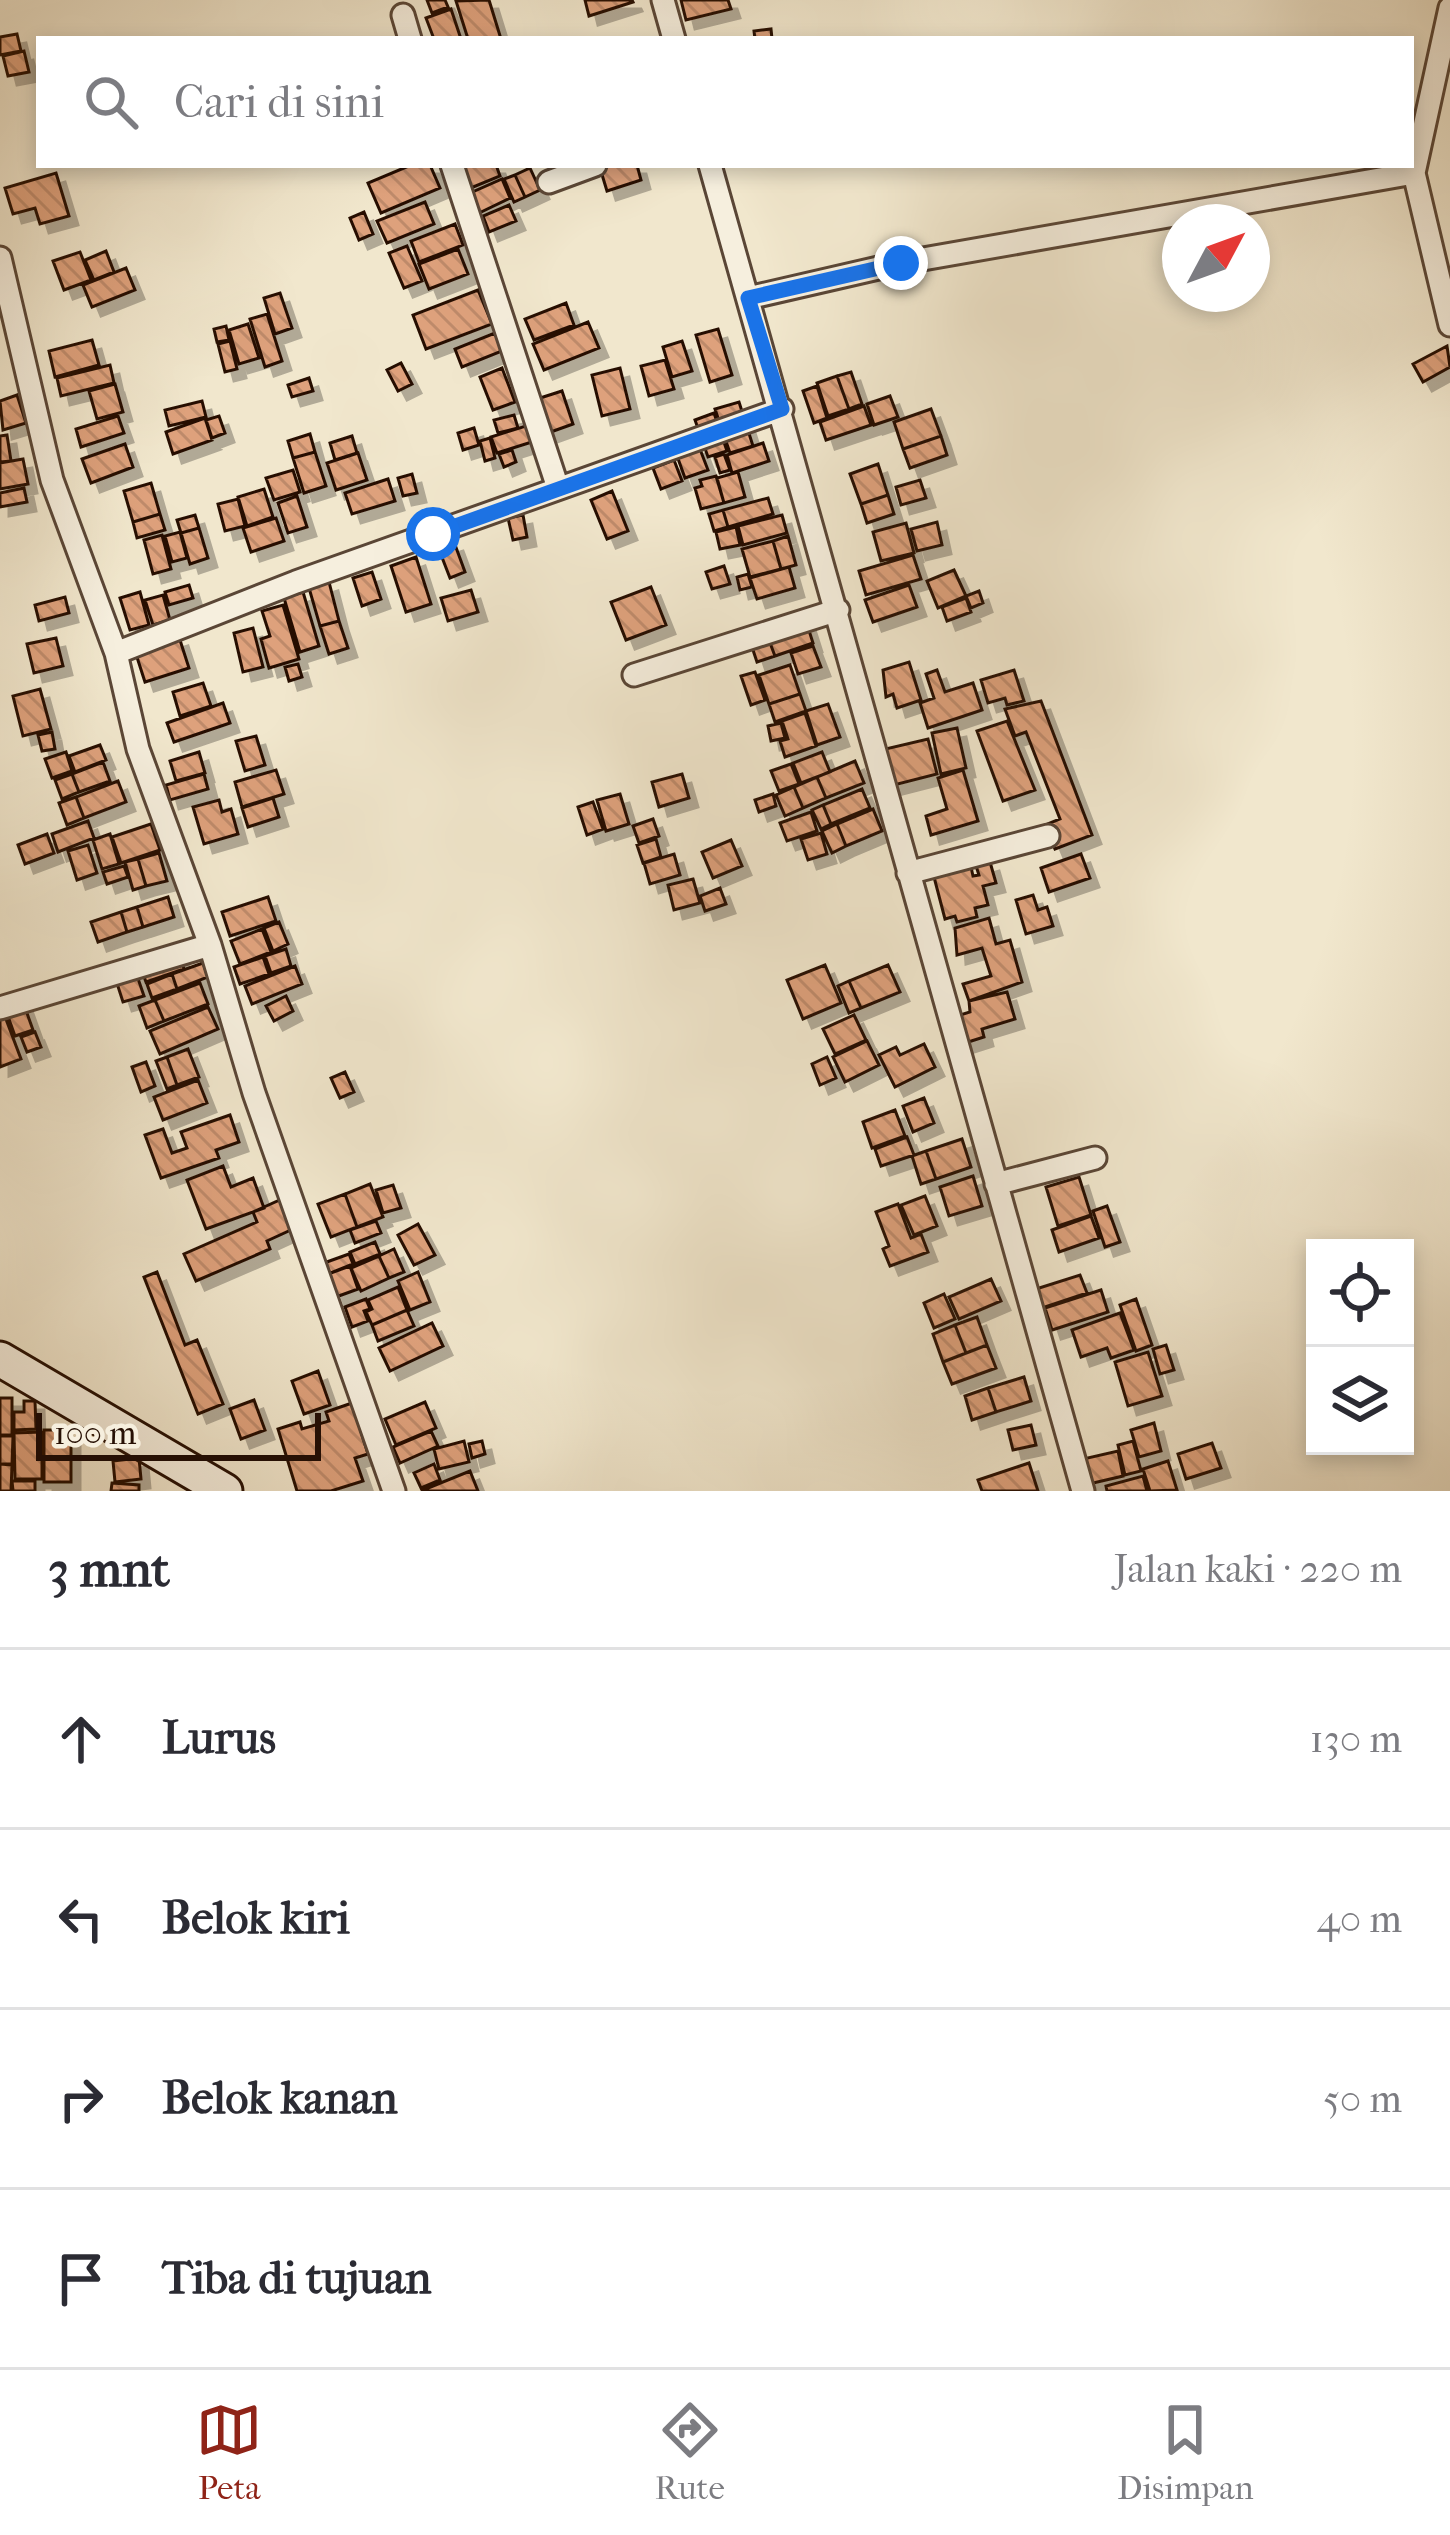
<!DOCTYPE html>
<html lang="id">
<meta charset="utf-8">
<style>
:root{--surface:#fff;--page:#f2f2f3;--text:#2b2b33;--muted:#7c7c81;--line:#e1e1e2;--accent:#8f2418}
body{margin:0;font-family:"IM FELL French Canon",serif;background:var(--page);color:var(--text)}
.controls{position:absolute;right:36px;bottom:36px;display:grid;overflow:hidden;border-radius:0px;box-shadow:0 6px 18px #0003}
.controls button{width:108px;height:108px;display:grid;place-items:center;padding:0;border:0;border-bottom:3px solid var(--line);background:var(--surface);color:var(--text);font:60px sans-serif}
.compass{position:absolute;left:1162px;top:204px;width:108px;height:108px;border-radius:50%;background:var(--surface);box-shadow:0 6px 18px #0003;rotate:49deg}
.scale{position:absolute;left:36px;bottom:30px;width:285px;box-sizing:border-box;padding-left:12px;border:6px solid #271004;border-top:0;font-size:33px;line-height:42px;white-space:nowrap;color:#271004;-webkit-text-stroke:9px #f6efde;paint-order:stroke}
.stop{position:absolute;width:36px;height:36px;margin:-27px;border:9px solid #1a73e8;border-radius:50%;background:#fff}
.stop.end{background:#1a73e8;border-color:#fff;box-shadow:0 3px 12px #0008}
.list{margin:0;padding:0;list-style:none}
h2{display:flex;justify-content:space-between;align-items:center;height:156px;margin:0;padding:0 48px;font-size:51px}
h2 small{font-size:39px;font-weight:400;color:var(--muted)}
.list li{display:grid;grid-template-columns:78px 1fr auto;gap:36px;align-items:center;box-sizing:border-box;height:180px;padding:0 48px;border-top:3px solid var(--line)}
.list b{display:block;font-size:45px;white-space:nowrap}
.list em{font-size:39px;font-style:normal;color:var(--muted)}
.icon{flex:none;width:66px;height:66px;fill:none;stroke:currentColor;stroke-width:2;stroke-linecap:round;stroke-linejoin:round}
.map{position:relative;flex:none;width:1450px;height:1491px;overflow:hidden}
.search{position:absolute;background:var(--surface);box-shadow:0 6px 18px #0003;left:36px;right:36px;top:36px;height:132px;display:flex;align-items:center;gap:30px;box-sizing:border-box;padding:0 42px;border-radius:0px;color:var(--muted);font-size:45px}
.sheet{height:876px;background:var(--surface)}
nav{display:flex;justify-content:space-around;align-items:center;box-sizing:border-box;height:168px;border-top:3px solid var(--line);background:var(--surface);font-size:33px;color:var(--muted)}
nav a{display:grid;justify-items:center;gap:6px}
nav .on{color:var(--accent)}
.map>svg:first-child{display:block}
</style>
<div class="map">
<svg width="1450" height="1491" viewBox="0 0 1450 1491">
<defs>
<pattern id="building-back-hatch" width="6" height="6" patternUnits="userSpaceOnUse" patternTransform="scale(3)"><rect width="6" height="6" fill="#dea17c"/><path d="M-1 5l2 2M0 0l6 6M5-1l2 2" fill="none" stroke="#be8a6a"/></pattern>
<filter id="shadow"><feDropShadow dx="9" dy="9" stdDeviation="0" flood-color="#0004"/></filter>
</defs>
<rect width="100%" height="100%" fill="#f1e7cd"/>
<filter id="stains"><feTurbulence type="fractalNoise" baseFrequency=".00167" numOctaves="4"/><feColorMatrix values="0 0 0 0 .2 0 0 0 0 .09 0 0 0 0 .02 0 0 0 .5 -.17"/></filter>
<radialGradient id="worn" r=".72"><stop offset=".6" stop-color="#630" stop-opacity="0"/><stop offset="1" stop-color="#630" stop-opacity=".3"/></radialGradient>
<path fill="url(#building-back-hatch)" stroke="#271004" stroke-width="3" filter="url(#shadow)" d="M427 0H445L448 7 432 13Z
M489 0 501 39H468L456 1Z
M585 0H632L633 2 589 16Z
M681 0H728L731 9 686 20Z
M451 9 461 39H434L426 18Z
M771 29 772 39H755L754 31Z
M17 34 21 51 0 55V37Z
M24 51 29 72 8 76 3 56Z
M411 165H430L440 188 381 213 368 183Z
M469 165H496L500 176 466 190 457 170Z
M610 165H637L641 180 607 191 600 168Z
M530 168 540 190 525 197 515 175Z
M56 173 69 216 40 224 35 208 13 214 5 188Z
M515 175 525 197 514 202 504 179Z
M502 179 510 198 477 214 468 194Z
M425 202 434 224 387 243 377 221Z
M509 205 516 221 489 232 483 216Z
M364 212 373 234 359 240 350 218Z
M455 224 463 245 419 262 411 241Z
M407 246 422 281 404 288 389 253Z
M458 249 468 274 429 289 419 264Z
M106 251 114 272 94 280 85 260Z
M80 252 91 280 64 290 53 261Z
M126 268 135 290 92 307 83 285Z
M478 290 492 324 426 349 413 315Z
M280 293 292 328 275 334 264 298Z
M566 303 574 325 534 340 525 319Z
M267 314 282 361 265 367 250 319Z
M588 322 599 348 544 370 533 344Z
M248 324 259 358 239 364 229 330Z
M226 326 229 340 217 342 214 329Z
M718 329 732 375 710 382 696 335Z
M495 333 502 351 462 367 455 349Z
M92 340 99 365 55 377 49 351Z
M230 341 237 369 225 372 218 344Z
M682 341 692 371 672 377 663 347Z
M1447 346 1450 367 1423 382 1413 364Z
M665 360 674 389 649 396 641 366Z
M401 363 412 384 398 391 387 370Z
M110 365 114 383 61 396 57 378Z
M502 368 515 402 493 410 480 377Z
M620 368 630 409 602 416 592 375Z
M851 372 862 404 849 409 837 376Z
M837 376 849 409 828 416 817 383Z
M309 378 313 391 292 397 288 385Z
M115 384 123 412 97 419 89 391Z
M817 386 827 418 814 423 803 391Z
M562 391 573 424 548 433 537 399Z
M17 395 26 423 3 430 0 401Z
M890 396 898 417 874 425 867 404Z
M202 401 206 417 169 426 165 410Z
M739 402 753 446 730 453 715 409Z
M864 406 871 425 826 440 820 422Z
M931 409 941 436 903 449 894 422Z
M714 413 727 451 708 457 695 420Z
M514 415 518 428 498 433 494 420Z
M118 416 124 433 81 447 76 429Z
M219 416 225 433 212 438 206 420Z
M205 418 212 440 173 454 166 432Z
M529 425 535 441 497 453 491 437Z
M474 428 479 445 463 450 458 433Z
M310 434 315 452 293 458 288 441Z
M7 435 11 461 0 462V436Z
M352 436 357 453 335 460 330 443Z
M941 436 947 455 910 468 903 449Z
M490 438 495 458 485 461 480 441Z
M763 443 769 461 732 473 727 455Z
M125 444 133 467 91 483 82 459Z
M698 444 708 470 685 478 676 453Z
M512 450 516 462 504 467 499 454Z
M315 452 326 486 304 493 293 458Z
M358 453 367 480 336 490 327 463Z
M724 454 730 470 720 473 715 457Z
M23 459 28 484 0 489V463Z
M674 460 682 481 661 489 653 468Z
M878 464 888 495 861 504 850 474Z
M293 470 300 492 274 500 266 478Z
M738 472 745 497 724 503 717 478Z
M412 474 417 493 403 496 398 478Z
M716 476 724 503 701 509 695 488 702 486 700 480Z
M388 479 395 501 352 514 345 493Z
M920 480 926 498 901 505 896 487Z
M151 483 160 514 133 522 124 491Z
M24 488 27 502 0 507V493Z
M264 489 273 517 247 526 238 497Z
M612 491 628 531 607 539 591 500Z
M888 495 894 514 867 523 861 504Z
M297 496 307 527 288 533 278 503Z
M768 498 773 514 728 527 723 510Z
M238 499 245 526 225 531 218 504Z
M723 510 728 527 714 531 709 514Z
M160 514 165 530 137 538 133 522Z
M195 515 199 528 181 533 177 520Z
M523 515 527 537 513 540 508 518Z
M782 515 787 533 743 545 738 526Z
M276 518 284 541 251 552 243 528Z
M937 522 942 545 917 551 911 529Z
M906 523 914 553 881 561 873 532Z
M736 527 740 545 720 549 716 532Z
M199 528 208 558 190 564 181 533Z
M180 532 187 558 172 562 165 536Z
M162 535 171 569 153 574 144 540Z
M788 536 796 565 781 569 773 541Z
M773 541 781 569 750 577 742 549Z
M454 542 465 572 450 578 438 547Z
M913 555 921 579 866 595 859 571Z
M416 557 431 604 406 612 391 566Z
M724 566 730 584 712 589 706 572Z
M789 567 795 588 757 599 750 578Z
M954 570 966 596 938 608 927 581Z
M372 572 381 599 362 606 353 578Z
M748 574 752 587 740 590 737 577Z
M329 582 339 621 320 626 309 588Z
M189 585 193 598 169 605 165 592Z
M909 585 917 607 873 622 865 600Z
M651 587 666 625 626 640 611 602Z
M471 590 478 612 448 621 441 598Z
M979 591 983 603 971 608 966 596Z
M140 592 149 625 130 630 120 598Z
M303 592 319 646 300 652 284 598Z
M163 595 170 620 153 625 145 600Z
M65 597 69 613 39 621 35 605Z
M966 598 971 612 947 621 942 607Z
M283 605 299 659 269 668 261 639 270 636 262 611Z
M339 621 348 648 329 654 320 626Z
M806 621 813 643 775 656 767 635Z
M253 628 263 667 243 672 234 633Z
M767 635 775 656 757 662 750 641Z
M179 637 189 668 145 682 135 651Z
M56 638 63 666 34 673 27 644Z
M813 646 821 667 798 674 791 653Z
M909 662 921 700 897 708 893 694 886 697 883 670Z
M298 664 302 677 289 681 285 667Z
M790 665 800 694 769 704 759 675Z
M937 670 945 692 973 683 982 710 928 728 920 703 934 698 926 674Z
M1014 670 1024 701 1007 705 1005 698 988 703 981 680Z
M755 672 765 700 751 705 741 676Z
M203 683 211 706 180 716 173 692Z
M40 689 51 729 23 736 13 696Z
M800 694 806 711 775 722 769 704Z
M1041 701 1092 835 1055 849 1045 825 1060 819 1026 732 1015 736 1005 709Z
M223 703 230 723 174 742 167 723Z
M828 704 840 737 817 745 806 711Z
M805 713 816 746 785 757 780 741 788 739 782 721Z
M1007 721 1035 790 1003 801 977 731Z
M781 723 785 738 771 741 768 726Z
M957 728 966 768 941 774 932 733Z
M52 732 55 749 42 751 38 735Z
M256 736 265 765 245 771 236 741Z
M928 739 937 774 890 786 881 750Z
M100 745 106 760 75 772 69 756Z
M66 752 72 771 52 778 45 759Z
M199 752 205 773 176 781 170 761Z
M822 752 830 772 801 783 793 763Z
M855 761 864 783 826 798 817 777Z
M103 762 110 781 79 792 72 774Z
M791 764 799 784 779 791 771 771Z
M276 770 284 794 242 807 235 782Z
M963 770 978 821 931 835 926 816 947 809 938 778Z
M72 774 79 792 62 799 55 780Z
M204 774 208 789 170 800 166 785Z
M682 774 689 798 659 807 652 782Z
M817 777 826 798 803 808 794 787Z
M118 781 126 802 84 818 76 797Z
M794 787 803 808 785 816 776 795Z
M862 789 870 808 831 824 823 805Z
M620 794 629 824 606 831 597 800Z
M773 794 776 806 759 812 755 800Z
M76 797 84 818 67 825 59 803Z
M273 798 279 817 248 827 242 808Z
M219 800 222 812 231 809 238 834 204 844 193 807Z
M593 802 603 829 587 835 578 807Z
M823 805 831 824 821 829 812 810Z
M873 809 882 831 846 846 837 824Z
M811 812 817 831 787 841 780 823Z
M653 819 659 836 639 843 633 826Z
M88 821 94 838 58 852 52 834Z
M151 824 160 850 121 863 112 837Z
M837 824 846 846 832 853 822 831Z
M821 833 827 854 808 860 801 839Z
M47 834 54 853 25 864 18 845Z
M110 834 119 864 102 869 93 840Z
M656 839 661 857 643 863 637 845Z
M731 840 742 866 713 878 702 852Z
M88 845 97 873 77 880 68 851Z
M159 853 167 881 146 886 138 859Z
M674 854 680 875 650 884 644 863Z
M1081 854 1090 878 1049 892 1041 868Z
M138 859 146 886 133 890 125 862Z
M990 862 996 883 983 886 988 905 975 908 977 917 957 922 955 916 945 919 934 877 971 867 973 876 979 875 976 866Z
M124 866 128 877 107 884 103 872Z
M693 879 700 903 674 910 668 885Z
M720 888 726 904 705 911 700 896Z
M1033 895 1038 910 1047 907 1053 926 1026 934 1016 900Z
M168 897 174 917 143 927 137 907Z
M268 897 276 921 230 936 222 912Z
M137 907 143 927 127 932 121 912Z
M121 912 127 932 98 942 91 922Z
M989 918 996 944 1010 940 1022 982 969 1001 963 984 991 976 982 948 957 955 955 928Z
M279 922 288 944 273 951 264 928Z
M262 929 271 952 240 964 231 941Z
M286 949 291 966 271 973 265 956Z
M177 950 184 969 146 982 139 963Z
M263 957 269 974 240 984 234 967Z
M203 963 208 977 177 989 172 974Z
M133 964 144 996 123 1002 113 971Z
M825 965 841 1003 803 1019 787 980Z
M888 965 900 992 861 1008 849 981Z
M295 966 302 984 252 1004 245 986Z
M172 974 177 989 152 998 147 984Z
M849 981 861 1008 849 1013 838 986Z
M200 983 208 1004 164 1021 155 1000Z
M1007 992 1015 1019 982 1029 984 1037 965 1043 957 1016 970 1012 969 1001Z
M286 996 293 1011 274 1021 266 1006Z
M155 1000 164 1021 147 1028 139 1006Z
M23 1002 33 1030 15 1036 5 1008Z
M208 1007 218 1029 160 1054 150 1031Z
M4 1014 21 1059 0 1067V1015Z
M854 1015 866 1040 835 1054 823 1029Z
M35 1032 41 1047 27 1052 21 1037Z
M867 1041 879 1065 845 1082 833 1057Z
M924 1044 935 1067 895 1087 879 1055 896 1047 900 1055Z
M188 1049 199 1077 177 1085 167 1057Z
M167 1057 177 1085 167 1089 156 1061Z
M827 1057 836 1078 820 1085 812 1064Z
M146 1062 155 1086 141 1092 132 1067Z
M345 1072 354 1092 340 1098 331 1078Z
M198 1080 207 1103 163 1120 154 1097Z
M924 1098 934 1123 913 1132 903 1106Z
M895 1110 905 1136 872 1148 863 1122Z
M230 1115 239 1142 216 1150 219 1158 161 1178 145 1135 163 1129 172 1153 187 1148 181 1132Z
M907 1137 914 1155 881 1166 875 1149Z
M962 1139 971 1167 936 1179 926 1151Z
M926 1151 936 1179 921 1184 912 1156Z
M223 1166 231 1187 253 1178 264 1208 206 1229 187 1180Z
M973 1176 982 1206 949 1216 940 1187Z
M1079 1177 1091 1215 1058 1226 1046 1187Z
M370 1184 383 1217 357 1227 345 1194Z
M393 1185 401 1208 383 1213 376 1190Z
M345 1194 357 1227 331 1237 318 1204Z
M925 1196 937 1226 914 1235 901 1205Z
M282 1199 295 1228 267 1241 270 1249 196 1281 184 1254 257 1222 253 1212Z
M898 1204 911 1238 921 1234 928 1252 890 1266 883 1249 889 1246 876 1212Z
M1107 1206 1120 1242 1105 1247 1093 1211Z
M1091 1216 1099 1238 1059 1252 1052 1230Z
M376 1221 381 1233 355 1243 350 1230Z
M418 1224 435 1255 414 1265 398 1235Z
M375 1242 380 1254 355 1264 350 1252Z
M394 1249 404 1272 389 1278 379 1256Z
M349 1254 353 1264 328 1274 324 1263Z
M379 1256 389 1278 361 1291 351 1268Z
M350 1266 358 1289 336 1297 328 1274Z
M157 1272 185 1345 197 1340 223 1404 198 1414 144 1277Z
M418 1272 430 1302 410 1310 398 1281Z
M1080 1275 1087 1293 1042 1308 1036 1289Z
M991 1279 1001 1301 959 1319 949 1297Z
M398 1287 407 1310 372 1325 366 1312 372 1309 368 1300Z
M1101 1290 1108 1312 1052 1330 1045 1308Z
M944 1294 955 1319 934 1328 924 1303Z
M366 1299 370 1309 364 1311 368 1321 352 1327 345 1307Z
M1136 1299 1152 1345 1136 1351 1120 1305Z
M407 1310 414 1326 378 1341 372 1325Z
M1120 1313 1134 1350 1111 1358 1107 1348 1081 1357 1072 1330Z
M977 1317 987 1345 966 1353 955 1325Z
M432 1323 443 1346 390 1371 379 1348Z
M955 1325 966 1353 943 1362 933 1334Z
M987 1345 996 1368 952 1384 943 1362Z
M1166 1345 1174 1370 1160 1374 1153 1349Z
M1148 1352 1162 1396 1128 1406 1115 1362Z
M318 1371 330 1405 304 1414 292 1381Z
M1024 1377 1031 1401 996 1412 988 1388Z
M988 1388 996 1412 972 1420 965 1396Z
M0 1398H12V1435H0Z
M254 1400 265 1430 241 1439 230 1409Z
M24 1401H35L36 1429 14 1430V1412H24Z
M425 1402 436 1428 396 1445 385 1419Z
M352 1403 368 1454 355 1458 363 1481 331 1491H297L278 1429 300 1422 302 1429 329 1421 326 1412Z
M1154 1423 1161 1451 1139 1457 1131 1430Z
M1031 1425 1036 1445 1013 1450 1008 1430Z
M44 1430H71V1482H44Z
M431 1431 438 1446 400 1463 393 1447Z
M42 1432V1479H15L14 1433Z
M0 1436H13L12 1464H0Z
M464 1441 469 1462 439 1469 434 1449Z
M482 1441 485 1454 472 1458 469 1444Z
M1133 1441 1141 1471 1125 1475 1118 1445Z
M1212 1443 1221 1468 1186 1479 1178 1454Z
M1118 1451 1123 1476 1089 1484 1083 1459Z
M139 1458 141 1479 115 1482 113 1461Z
M1168 1461 1177 1490 1150 1491 1143 1469Z
M1029 1463 1038 1491H982L978 1480Z
M0 1464 12 1465 11 1491H0Z
M434 1464 440 1480 421 1488 414 1473Z
M470 1471 478 1491H421Z
M1143 1476 1147 1491H1107L1106 1486Z
M12 1481H35V1491H13Z
M112 1483 139 1485V1491H111Z"/>
<g fill="none" stroke-linecap="round" stroke-linejoin="round">
<g stroke="#5a4636" stroke-width="27">
<path id="street" d="M663 0 674 39
M1450 8 1414 173 1450 325
M403 15 410 39
M452 165 558 488
M710 165C836 607 957 1049 1083 1491
M549 182 595 165
M0 258 52 480 116 653 138 749 210 945 254 1093 394 1491
M748 298 900 263 1414 173
M116 653 296 582 782 409
M634 675 838 610
M908 873 1048 836
M0 1008 210 945
M996 1184 1095 1158"/>
</g>
<g stroke="#271004" stroke-width="39">
<path id="secondary" d="M0 1359 225 1491"/>
</g>
<use href="#street" stroke="#f6efde" stroke-width="21"/>
<use href="#secondary" stroke="#f6efde" stroke-width="33"/>
</g>
<g fill="none" stroke-linecap="round" stroke-linejoin="round">
<path stroke="#1a73e8" stroke-width="15" d="M433 534 782 409 748 298 901 263"/>
</g>
<rect width="100%" height="100%" filter="url(#stains)"/>
<rect width="100%" height="100%" fill="url(#worn)"/>
</svg>
<div class="controls">
<button><svg class="icon" aria-label="locate" viewBox="0 0 24 24"><circle cx="12" cy="12" r="6"/><path d="M12 2v4M12 18v4M2 12h4M18 12h4"/></svg></button>
<button><svg class="icon" aria-label="layers" viewBox="0 0 24 24"><path d="M12 4l9 5-9 5-9-5zM3 14l9 5 9-5"/></svg></button>
</div>
<svg class="compass" viewBox="-18 -18 36 36"><path d="M0-13l5 13h-10z" fill="#e53935"/><path d="M0 13l5-13h-10z" fill="#7c7c81"/></svg>
<div class="scale">100 m</div>
<div class="stop" style="left:433px;top:534px"></div>
<div class="stop end" style="left:901px;top:263px"></div>
<div class="search"><svg class="icon" aria-label="search" viewBox="0 0 24 24"><circle cx="10" cy="10" r="6"/><path d="M15 15l6 6"/></svg>Cari di sini</div>
</div>
<section class="sheet">
<h2>3 mnt<small>Jalan kaki · 220 m</small></h2>
<ul class="list">
<li><svg class="icon" aria-label="ahead" viewBox="0 0 24 24"><path d="M12 20V5M6 11l6-6 6 6"/></svg><div><b>Lurus</b></div><em>130 m</em></li>
<li><svg class="icon" aria-label="left" viewBox="0 0 24 24"><path d="M17 20v-9H6M10 6l-5 5 5 5"/></svg><div><b>Belok kiri</b></div><em>40 m</em></li>
<li><svg class="icon" aria-label="right" viewBox="0 0 24 24"><path d="M7 20v-9h11M14 6l5 5-5 5"/></svg><div><b>Belok kanan</b></div><em>50 m</em></li>
<li><svg class="icon" aria-label="arrive" viewBox="0 0 24 24"><path d="M6 21V4h12l-3 4 3 4H6"/></svg><div><b>Tiba di tujuan</b></div></li>
</ul>
</section>
<nav>
<a class="on"><svg class="icon" aria-label="map" viewBox="0 0 24 24"><path d="M3 6l6-2 6 2 6-2v14l-6 2-6-2-6 2zM9 4v14M15 6v14"/></svg>Peta</a>
<a><svg class="icon" aria-label="directions" viewBox="0 0 24 24"><path d="M12 3l9 9-9 9-9-9zM9 14v-3h6M13 9l2 2-2 2"/></svg>Rute</a>
<a><svg class="icon" aria-label="saved" viewBox="0 0 24 24"><path d="M7 4h10v16l-5-4-5 4z"/></svg>Disimpan</a>
</nav>
